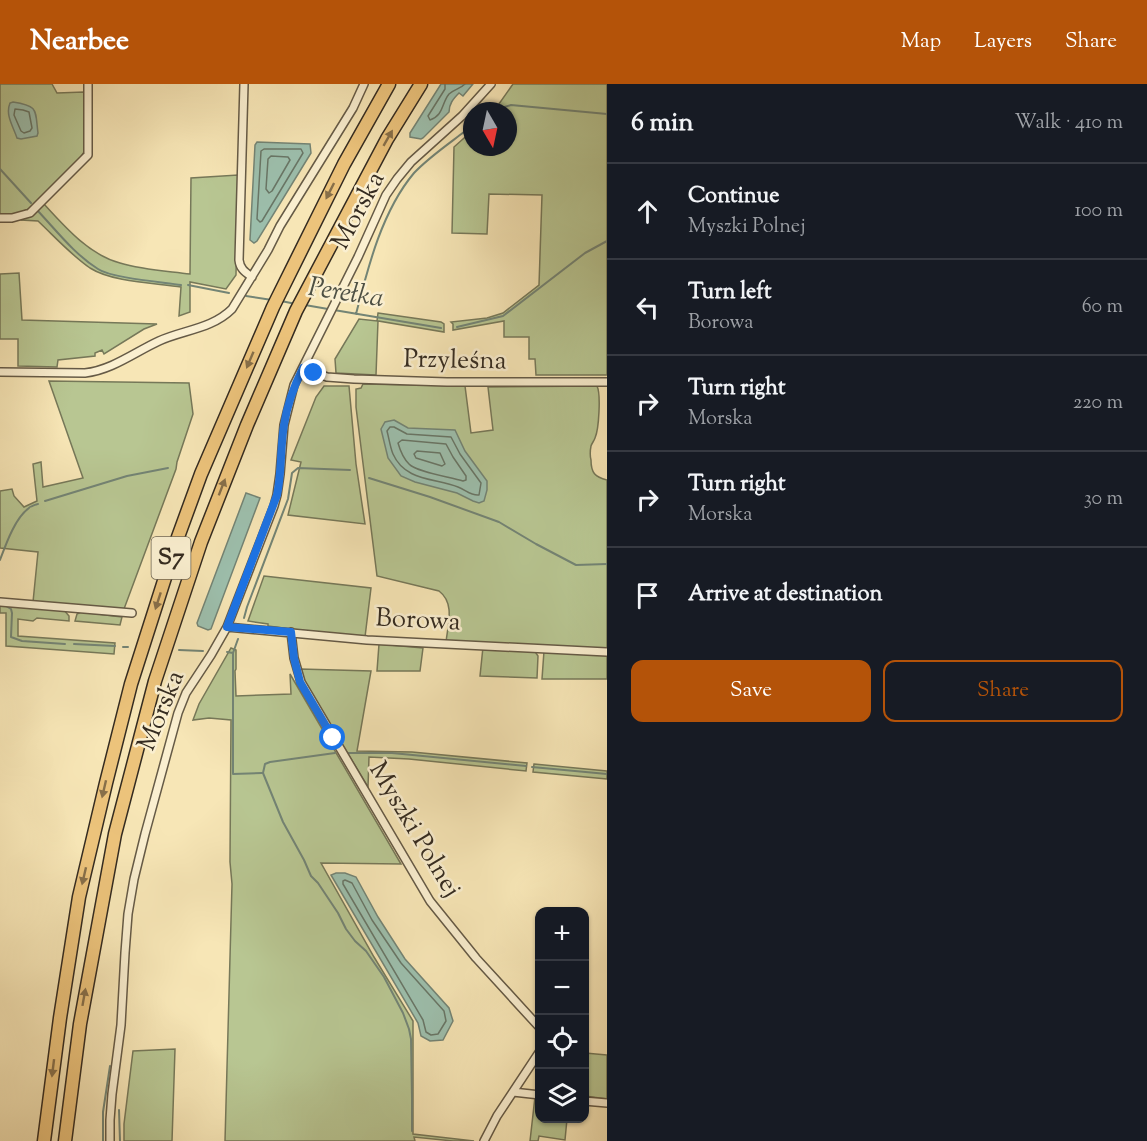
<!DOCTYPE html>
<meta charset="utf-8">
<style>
:root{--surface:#171b24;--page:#242831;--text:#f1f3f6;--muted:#9ea1a6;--line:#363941;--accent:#b45309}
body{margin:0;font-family:"Sorts Mill Goudy",serif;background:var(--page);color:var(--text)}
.controls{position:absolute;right:18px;bottom:18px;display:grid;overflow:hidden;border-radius:12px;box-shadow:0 2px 4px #0004}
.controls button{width:54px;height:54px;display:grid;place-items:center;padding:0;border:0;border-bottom:2px solid var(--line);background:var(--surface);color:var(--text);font:30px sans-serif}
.compass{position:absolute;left:463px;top:18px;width:54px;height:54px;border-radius:50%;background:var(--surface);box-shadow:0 2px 4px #0004;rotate:171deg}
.stop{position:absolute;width:18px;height:18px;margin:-14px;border:4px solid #1a73e8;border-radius:50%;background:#fff}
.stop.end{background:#1a73e8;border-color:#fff;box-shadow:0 2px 6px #0008}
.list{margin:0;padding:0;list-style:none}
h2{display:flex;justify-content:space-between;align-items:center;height:78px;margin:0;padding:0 24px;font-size:26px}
h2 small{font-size:20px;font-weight:400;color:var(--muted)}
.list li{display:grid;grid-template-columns:39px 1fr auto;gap:18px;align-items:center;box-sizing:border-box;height:96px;padding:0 24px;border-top:2px solid var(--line)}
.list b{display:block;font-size:22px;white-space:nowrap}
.list p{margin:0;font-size:20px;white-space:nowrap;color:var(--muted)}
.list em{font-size:20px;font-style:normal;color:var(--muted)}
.actions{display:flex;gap:12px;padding:18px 24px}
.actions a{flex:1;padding:14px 0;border:2px solid var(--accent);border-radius:12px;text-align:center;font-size:21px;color:var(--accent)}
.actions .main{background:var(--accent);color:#fff}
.icon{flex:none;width:33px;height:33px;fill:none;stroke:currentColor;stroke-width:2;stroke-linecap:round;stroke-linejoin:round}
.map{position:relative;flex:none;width:607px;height:1057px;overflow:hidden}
header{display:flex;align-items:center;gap:36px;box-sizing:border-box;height:84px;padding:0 30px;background:var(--accent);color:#fff}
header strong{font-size:28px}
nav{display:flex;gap:33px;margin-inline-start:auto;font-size:21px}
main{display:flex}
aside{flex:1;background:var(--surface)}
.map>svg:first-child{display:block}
</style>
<header>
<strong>Nearbee</strong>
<nav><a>Map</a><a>Layers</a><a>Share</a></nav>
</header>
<main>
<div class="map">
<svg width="607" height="1057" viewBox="0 0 607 1057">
<rect width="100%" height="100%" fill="#f7e6b6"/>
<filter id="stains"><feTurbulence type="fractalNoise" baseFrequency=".00333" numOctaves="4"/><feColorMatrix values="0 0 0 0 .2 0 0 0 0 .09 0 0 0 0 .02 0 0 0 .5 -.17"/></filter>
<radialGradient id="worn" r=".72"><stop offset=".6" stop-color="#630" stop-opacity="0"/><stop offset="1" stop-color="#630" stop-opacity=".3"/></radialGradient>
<path fill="#b8c692" stroke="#767859" stroke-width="1.5" d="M0 0H52L57 9 84 8V68L79 76 31 124 12 132 0 133Z
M513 0H607V291H536L535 275H529V253H504V237L453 246V240L451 238 487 234 503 229 539 201 542 111 489 110 487 150 452 149 454 63 472 47V63H508V27H494Z
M238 91 236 191 226 205 190 198V228L179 232 181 203C154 199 112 198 90 184 71 171 55 153 38 137L22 136 43 119C64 142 89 171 120 179 143 186 167 187 190 190L191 94Z
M19 189 22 236 157 240 144 245 104 270 102 266 95 269V272L58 276 57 283 18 282V255H0V190Z
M378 229 441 238 444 240V248L378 237 376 291 336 289 335 275 359 235 377 237Z
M49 297 189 299 193 330 177 378 176 385 124 525 33 518 38 468 0 464V407L12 405 14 412 24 423 37 417 33 380 41 378 43 403 83 394Z
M363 300 465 302 471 349 493 346 488 303 597 302C601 310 599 345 595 354 594 357 592 359 591 362 590 367 590 372 591 376 591 389 595 393 607 396V565L446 558C448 540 455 519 439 507L377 492 356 323V305L361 304Z
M324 302H349L356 380 365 440 288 431 301 378 291 376 316 313Z
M264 492 371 504 365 553 323 549 268 542V540L248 537Z
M0 520 64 526 69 532V537L37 534 33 537 18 535V552L115 559 114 570 6 562V529H0Z
M81 528 122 533 120 541 75 537 77 530Z
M379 560 423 564 420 587H377Z
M483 563 534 566 538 572 537 594 480 592Z
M231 564 236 566V585L235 587 236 612 291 610 290 590 401 780 321 779 374 873 413 937V1050L474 1057H453L414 1053 415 1057H225L232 800 230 778 231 636 209 634 193 636 199 620Z
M544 567 607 571V595H542Z
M300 585 371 587 357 667 412 668 527 679 526 687 409 675 369 673 368 703 301 592Z
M534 680 607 687V695L533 688Z
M175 965 172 1057H124V1040L133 967Z
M585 969 607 971V1015L585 1012Z
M535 1013 539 1014 540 1034 567 1035 565 1056 539 1052 538 1057H530Z"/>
<path fill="#9dc0ae" stroke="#738475" stroke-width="1.5" d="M441 0H473L463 12 459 9C453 15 449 20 449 28L423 54 421 55 410 53V49Z
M13 18C39 22 35 26 38 49L37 52 21 55 17 54C13 42 5 31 10 19Z
M257 58 310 60 311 69 257 157 254 159 250 156 255 61Z
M394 336 408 344 455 346 465 367 487 397V406L484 417 479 419 473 417 457 409 415 398 401 392 388 374 381 345 385 338Z
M246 409 260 414 211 545 208 546 198 542 197 539Z
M336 789H345L356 793 378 833 405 875 449 924 453 937 443 956 430 957 421 952 418 939 331 791Z"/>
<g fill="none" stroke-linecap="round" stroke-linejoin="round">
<path stroke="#687667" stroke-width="1.5" d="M445 0V5L428 32 430 36C444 31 441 20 449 10 455 5 460 5 465 0
M15 25 23 26 29 28 32 44 30 47 24 49 21 47 14 31Z
M264 65H301L303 69 262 137 260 138 257 135 261 67Z
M271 72 288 73 290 76 272 107 269 109 266 105 268 75Z
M390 343H394L407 350 451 353 460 370 481 399 479 411C471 412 466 406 458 403 434 394 405 397 393 370 390 363 389 354 387 347Z
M402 356 446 360 453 373 466 392V396L463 397C451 393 416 388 409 380 403 374 400 366 398 359Z
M417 367 440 369 445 380 442 382 416 374 414 370Z
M345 796 352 799 372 836 401 879 444 927 446 937 438 950 431 951 426 948 423 936 343 800V797Z"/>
<path stroke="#738475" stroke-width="2" d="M492 27 511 21 607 30
M0 85 31 119
M37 126C56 146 74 170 98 185 111 194 162 198 181 201
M188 201 229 209
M246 212 272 216
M281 217 296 220
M305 221 328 225
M334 226 441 244
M356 230C368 183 382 127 414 89 428 74 447 61 464 48
M457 243 503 232 585 169 607 157
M369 394 430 413 499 438 536 460 576 481 607 480
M45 417 127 392 168 384
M0 476C6 460 15 434 29 424 29 423 37 420 38 420
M6 522 11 525 12 529 11 553 22 557 65 560
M244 534 247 523 288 415 292 389 298 384 350 386
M74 560 115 562
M123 563H128
M179 566 203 567
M227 568 233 569V690L262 689
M233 569 238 555
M335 669 270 678 265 680 263 689 283 738 304 776 311 792 318 799 338 829 346 845 355 857 366 867 384 893 403 929 409 945 411 955 412 1014V1047
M348 669H392L526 682
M532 683 607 690
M119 1026 120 1057
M103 1057V1028L110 982"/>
<g stroke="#655a46" stroke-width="10">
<path id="street" d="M244 0 239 176C240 185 245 188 252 193
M0 134H12L30 129 88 71V0
M303 284 327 293 354 295 447 298H607
M0 288 85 289C112 286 135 268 159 257 183 246 212 245 232 225L268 166 280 142 353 24 364 0
M0 518 132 529
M227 543 367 556 607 568
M291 548 294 574 301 598 430 817 476 874 540 944
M513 1008 540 1011
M584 1017 607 1019
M110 1057V1036L112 1010 121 941 125 869 128 830 134 795 145 750 178 629 186 609 211 571 227 543 274 422 277 411 280 390 284 341 294 301 358 173 386 111 397 95 411 78 462 32 491 0
M484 1057 497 1032 540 967"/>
</g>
<g stroke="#342b20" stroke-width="15">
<path id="highway" d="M44 1057 60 934 79 813 106 699 131 600 178 453 201 390 273 223 344 80 389 0
M65 1057 80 940 115 750 155 597 201 458 247 341 296 227 387 55 421 0"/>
</g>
<use href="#street" stroke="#faefd0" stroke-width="7"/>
<use href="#highway" stroke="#ecc37b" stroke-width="12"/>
</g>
<defs><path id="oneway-solid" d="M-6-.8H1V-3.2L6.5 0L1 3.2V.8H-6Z" transform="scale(1.5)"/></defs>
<g fill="#876f49">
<use href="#oneway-solid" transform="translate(388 54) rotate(-60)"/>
<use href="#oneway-solid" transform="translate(330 107) rotate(117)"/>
<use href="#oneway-solid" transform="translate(250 276) rotate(113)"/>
<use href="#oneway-solid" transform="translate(222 403) rotate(-69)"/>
<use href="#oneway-solid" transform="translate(158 517) rotate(108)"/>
<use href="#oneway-solid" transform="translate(104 705) rotate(103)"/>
<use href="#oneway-solid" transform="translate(84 792) rotate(103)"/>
<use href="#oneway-solid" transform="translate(84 913) rotate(-80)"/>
<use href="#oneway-solid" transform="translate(53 984) rotate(97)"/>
</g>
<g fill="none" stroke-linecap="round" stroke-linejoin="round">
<path stroke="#1a73e8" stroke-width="8" d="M314 289 303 284C294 302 287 321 284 341 280 365 282 388 277 411L227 543 291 548 294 574 300 598 333 654"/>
</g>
<g text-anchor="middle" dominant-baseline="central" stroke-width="5" stroke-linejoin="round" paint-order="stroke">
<rect fill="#faefd0" stroke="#6f6655" stroke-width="1.5" x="151.5" y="453" width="39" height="42" rx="4.5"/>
<g font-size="24" font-weight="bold" fill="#342b20">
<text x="171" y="474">S7</text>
</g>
<g font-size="26" fill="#342b20" stroke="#faefd0">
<text transform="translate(359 127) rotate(-62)">Morska</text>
<text transform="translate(455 277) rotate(1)">Przyleśna</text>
<text transform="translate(418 537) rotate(3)">Borowa</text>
<text transform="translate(162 627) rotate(-68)">Morska</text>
<text transform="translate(414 746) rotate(59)">Myszki Polnej</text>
</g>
<g font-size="27" font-style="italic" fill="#4e5044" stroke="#faefd0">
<text transform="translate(346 210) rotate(9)">Perełka</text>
</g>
</g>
<rect width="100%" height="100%" filter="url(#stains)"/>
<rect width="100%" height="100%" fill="url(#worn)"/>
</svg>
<div class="controls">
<button>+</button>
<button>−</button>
<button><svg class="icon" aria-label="locate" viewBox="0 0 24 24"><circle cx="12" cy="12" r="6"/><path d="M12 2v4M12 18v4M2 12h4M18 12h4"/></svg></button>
<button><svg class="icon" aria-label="layers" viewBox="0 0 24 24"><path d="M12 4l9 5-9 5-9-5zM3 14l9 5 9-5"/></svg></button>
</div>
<svg class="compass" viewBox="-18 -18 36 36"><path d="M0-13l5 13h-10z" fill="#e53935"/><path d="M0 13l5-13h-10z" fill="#9ea1a6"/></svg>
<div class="stop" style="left:333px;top:654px"></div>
<div class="stop end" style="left:314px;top:289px"></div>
</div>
<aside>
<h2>6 min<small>Walk · 410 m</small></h2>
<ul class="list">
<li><svg class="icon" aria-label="ahead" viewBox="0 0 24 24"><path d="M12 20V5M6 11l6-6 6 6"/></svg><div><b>Continue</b><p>Myszki Polnej</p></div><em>100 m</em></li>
<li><svg class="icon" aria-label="left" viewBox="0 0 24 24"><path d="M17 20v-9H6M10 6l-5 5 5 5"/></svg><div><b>Turn left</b><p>Borowa</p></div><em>60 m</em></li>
<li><svg class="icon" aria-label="right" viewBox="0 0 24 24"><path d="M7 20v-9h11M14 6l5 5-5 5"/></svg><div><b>Turn right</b><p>Morska</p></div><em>220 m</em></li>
<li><svg class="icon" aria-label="right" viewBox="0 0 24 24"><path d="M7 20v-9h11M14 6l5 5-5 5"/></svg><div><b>Turn right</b><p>Morska</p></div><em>30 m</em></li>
<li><svg class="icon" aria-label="arrive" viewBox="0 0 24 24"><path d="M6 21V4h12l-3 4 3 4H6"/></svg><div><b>Arrive at destination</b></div></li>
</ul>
<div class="actions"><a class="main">Save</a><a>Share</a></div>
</aside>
</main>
